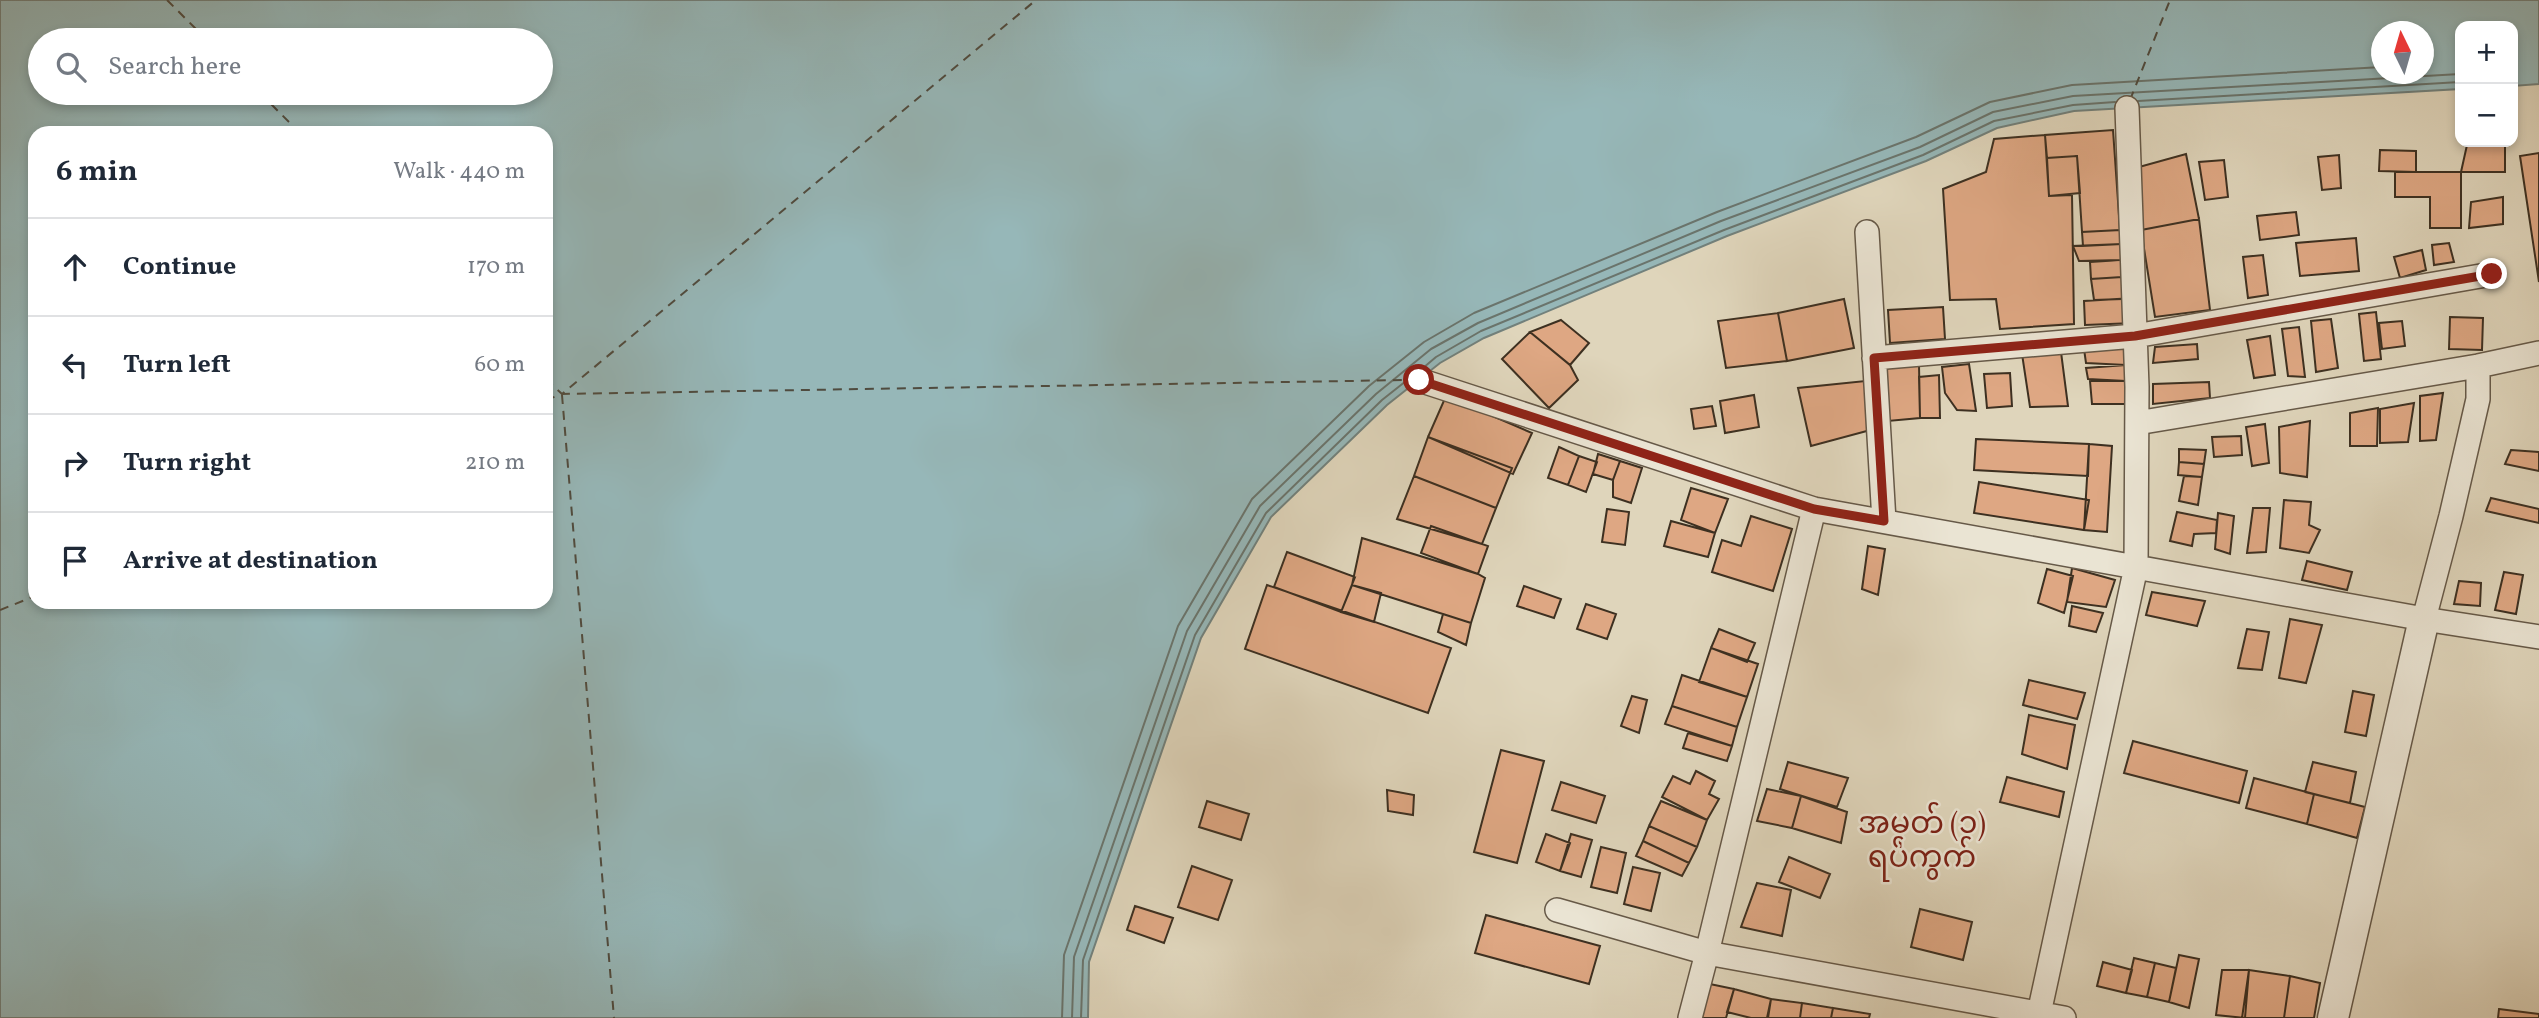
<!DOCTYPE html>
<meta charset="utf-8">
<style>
:root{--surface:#fff;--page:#f6f6f7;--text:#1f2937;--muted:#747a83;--line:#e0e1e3}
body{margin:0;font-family:Vollkorn,"Noto Sans Myanmar",serif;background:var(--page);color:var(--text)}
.controls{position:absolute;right:21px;top:21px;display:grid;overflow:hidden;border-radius:14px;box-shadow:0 4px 10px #0003}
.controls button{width:63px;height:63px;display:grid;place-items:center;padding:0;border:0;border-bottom:2px solid var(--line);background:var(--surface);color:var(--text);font:35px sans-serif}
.compass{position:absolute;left:2371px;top:21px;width:63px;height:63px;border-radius:50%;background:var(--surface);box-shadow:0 4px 10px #0003;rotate:355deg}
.stop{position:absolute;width:21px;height:21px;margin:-16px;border:5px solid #8f2418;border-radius:50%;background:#fff}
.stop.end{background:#8f2418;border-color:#fff;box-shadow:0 2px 7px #0008}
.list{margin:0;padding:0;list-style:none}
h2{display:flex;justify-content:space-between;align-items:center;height:91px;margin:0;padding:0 28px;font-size:30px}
h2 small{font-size:23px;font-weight:400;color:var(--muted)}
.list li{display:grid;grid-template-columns:46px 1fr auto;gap:21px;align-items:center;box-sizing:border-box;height:98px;padding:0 28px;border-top:2px solid var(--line)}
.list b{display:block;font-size:26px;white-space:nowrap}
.list em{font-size:23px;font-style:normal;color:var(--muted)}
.icon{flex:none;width:38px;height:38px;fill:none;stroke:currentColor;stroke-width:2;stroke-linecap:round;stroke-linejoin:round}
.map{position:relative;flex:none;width:2539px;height:1018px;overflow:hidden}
.search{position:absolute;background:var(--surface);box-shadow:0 4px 10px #0003;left:28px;top:28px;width:525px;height:77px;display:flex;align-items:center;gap:18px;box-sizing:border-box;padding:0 24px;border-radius:38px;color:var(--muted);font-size:26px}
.panel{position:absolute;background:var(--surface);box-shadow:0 4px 10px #0003;left:28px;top:126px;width:525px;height:483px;border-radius:21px}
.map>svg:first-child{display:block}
</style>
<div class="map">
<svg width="2539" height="1018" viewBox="0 0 2539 1018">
<rect width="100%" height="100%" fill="#dfd5bb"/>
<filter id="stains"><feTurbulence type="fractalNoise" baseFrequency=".00286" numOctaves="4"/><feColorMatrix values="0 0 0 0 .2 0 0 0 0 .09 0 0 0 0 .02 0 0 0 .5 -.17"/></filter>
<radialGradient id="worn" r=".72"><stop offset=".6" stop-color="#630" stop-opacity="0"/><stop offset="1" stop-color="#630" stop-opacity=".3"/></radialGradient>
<path fill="#96b7b8" stroke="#72817c" stroke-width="2" fill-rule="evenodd" d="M0 0H2539V84L2513 86V26H2460V89L2074 111 1997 128 1926 161 1727 236 1484 338 1440 363 1387 405 1271 517 1201 638 1089 962 1088 1018H0ZM2382 32H2424V74H2382ZM40 40H541V93H40ZM35 133H546V602H35Z"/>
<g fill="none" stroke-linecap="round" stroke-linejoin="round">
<path stroke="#6a746c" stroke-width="2" d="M2138 101 2460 82
M1423 368 1436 357 1481 331 1724 230 1923 155 1994 121 2073 105 2115 102
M1062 1018 1064 955 1178 626 1252 499 1369 386 1424 342 1474 313 1717 212 1916 137 1990 102 2072 85 2382 67
M1072 1018 1074 957 1187 631 1260 506 1376 394 1431 349 1478 323 1721 221 1920 147 1993 112 2073 96 2460 74
M1081 1018 1083 960 1195 635 1266 513 1382 400 1406 381"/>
<path stroke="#4f4b3f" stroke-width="2" stroke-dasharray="9 7" stroke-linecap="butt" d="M167 0 207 40
M260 93 300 133
M2130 100 2170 0
M546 379 562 394 1036 0
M562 395 614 1018
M546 400 562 394 1407 380
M0 610 35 596"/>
</g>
<path fill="#dea783" stroke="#3d3021" stroke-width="2" d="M2113 130 2120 230 2082 232 2077 156 2047 158 2045 135Z
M2045 135 2049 196 2072 195 2074 324 2000 329 1996 299 1950 300 1943 189 1986 172 1994 139Z
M2505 144V172H2461L2467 145Z
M2380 150 2416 151V172L2379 171Z
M2539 153V282L2520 156Z
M2186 154 2199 219 2141 230 2139 167Z
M2339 155 2341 188 2322 190 2318 157Z
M2077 156 2080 193 2049 196 2047 158Z
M2224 160 2228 197 2205 200 2199 162Z
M2395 172H2461V228H2430V197H2395Z
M2503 197V224L2469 228 2471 202Z
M2296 212 2299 235 2260 240 2257 216Z
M2199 219 2210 310 2155 317 2141 230Z
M2120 230 2121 244 2083 246 2082 232Z
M2356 238 2359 271 2300 276 2296 243Z
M2449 243 2454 262 2434 265 2432 245Z
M2121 244V260L2079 261 2073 246Z
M2422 250 2426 270 2400 278 2394 257Z
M2263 255 2268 295 2248 298 2243 257Z
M2121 260H2131L2122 277 2091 279 2090 262Z
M2122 277V299L2094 300 2091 279Z
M2133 298 2134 323 2085 325 2084 301Z
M1844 299 1854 348 1787 361 1778 313Z
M1943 307 1945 339 1890 343 1888 310Z
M2376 312 2381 359 2364 361 2359 314Z
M1778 313 1787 361 1726 368 1718 321Z
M2450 317 2483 318 2482 350 2449 349Z
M2331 319 2338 368 2316 372 2311 321Z
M1561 320 1589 343 1570 365 1530 332Z
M2402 321 2405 346 2382 349 2379 323Z
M2299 327 2305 377 2288 376 2282 329Z
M1530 332 1570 365 1578 380 1549 408 1502 359Z
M2270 336 2275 375 2254 378 2247 340Z
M2197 344 2198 359 2153 363 2155 347Z
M2084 349H2127L2126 365 2086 363Z
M2061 352 2068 406 2030 407 2022 354Z
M1969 364 1976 411 1957 410 1945 393 1942 367Z
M1919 365 1920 418 1888 421 1885 368Z
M2126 365V381L2088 379 2086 368Z
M2010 373 2012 406 1987 408 1984 374Z
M1939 375 1940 418H1920L1919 377Z
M1875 380 1878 428 1811 446 1798 388Z
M2090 381H2126L2127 404H2092Z
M2209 382 2210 398 2153 404V384Z
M2443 393 2436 440 2420 441V396Z
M1754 395 1759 427 1725 433 1720 401Z
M1446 396 1532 433 1513 474 1428 437Z
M2414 403 2408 442 2380 443V409Z
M1712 406 1716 426 1694 429 1691 409Z
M2378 408 2377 446H2350V413Z
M2310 421 2307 477 2280 473 2279 427Z
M2265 424 2269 463 2252 466 2246 427Z
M2241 436 2242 455 2214 457 2212 437Z
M1428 437 1512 468 1496 508 1414 476Z
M1976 439 2089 444 2088 476 1974 470Z
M2089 444 2112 446 2107 532 2084 530Z
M1559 447 1579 456 1568 485 1548 478Z
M2179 449 2206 450 2204 464 2179 462Z
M2511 450 2539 452V471L2505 464Z
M1598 454 1620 461 1613 480 1593 474Z
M1579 456 1597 462 1586 492 1568 485Z
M1620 461 1642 468 1631 503 1613 497V480Z
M2179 462 2204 464 2202 477 2178 475Z
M1414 476 1496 508 1482 544 1397 519Z
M2184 476 2202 477 2198 505 2179 501Z
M1979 482 2089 500 2084 530 1974 513Z
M1691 488 1728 499 1715 533 1681 520Z
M2491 498 2539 509V523L2486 511Z
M2284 500 2311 502 2309 525 2320 530 2309 553 2280 548Z
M2253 508H2270L2266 552 2247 553Z
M1607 509 1629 512 1625 545 1602 542Z
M2177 512 2217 520 2216 533 2194 534 2192 546 2170 541Z
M2218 513 2234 516 2230 554 2215 549Z
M1751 516 1792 529 1773 591 1712 572 1722 540 1741 546Z
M1671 521 1715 533 1708 557 1664 546Z
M1431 526 1488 546 1478 574 1421 553Z
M1362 538 1478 574 1485 578 1471 623 1352 585Z
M1868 546 1885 549 1878 595 1862 589Z
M1287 552 1355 577 1341 612 1274 587Z
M2307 561 2352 572 2347 590 2302 580Z
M2072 568 2115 580 2106 607 2067 602Z
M2047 569 2073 576 2064 613 2038 603Z
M2504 572 2523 575 2516 614 2495 610Z
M2459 581 2481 583 2480 606 2454 604Z
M1267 585 1451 648 1428 713 1245 649Z
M1352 585 1381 593 1374 622 1341 612Z
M1524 586 1561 599 1554 618 1517 606Z
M2152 592 2205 601 2197 626 2146 615Z
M1586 604 1616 614 1607 639 1577 629Z
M2072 606 2103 613 2096 632 2069 626Z
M1443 614 1471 623 1466 645 1438 632Z
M2290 619 2322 625 2306 683 2279 678Z
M1719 629 1755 643 1747 662 1711 648Z
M2247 629 2269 632 2262 670 2238 668Z
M1711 648 1758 664 1747 697 1699 682Z
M1682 675 1747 697 1737 727 1672 706Z
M2029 680 2085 693 2077 719 2023 705Z
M2353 691 2374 695 2366 736 2345 732Z
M1632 696 1647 700 1639 733 1621 726Z
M1672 706 1737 727 1732 746 1665 724Z
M2029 715 2075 725 2067 769 2022 754Z
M1688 733 1732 746 1727 761 1683 748Z
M2133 741 2247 771 2239 803 2124 773Z
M1501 750 1544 761 1517 863 1474 852Z
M1788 762 1848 778 1837 807 1780 789Z
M2313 762 2356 772 2350 803 2305 792Z
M1696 771 1715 781 1709 794 1719 799 1707 820 1662 797 1673 776 1690 784Z
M2007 777 2064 792 2059 817 2000 802Z
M2254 778 2314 794 2307 824 2246 808Z
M1561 782 1605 796 1596 823 1552 810Z
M1767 789 1801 796 1792 828 1757 821Z
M1387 790 1414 795 1413 815 1388 811Z
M2314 794 2365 807 2357 838 2307 824Z
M1801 796 1847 812 1841 843 1792 828Z
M1207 801 1249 814 1241 840 1199 827Z
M1661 801 1707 820 1697 847 1649 826Z
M1649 826 1697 847 1689 863 1643 841Z
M1546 834 1570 843 1560 871 1536 862Z
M1571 834 1592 840 1581 877 1560 871Z
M1643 841 1689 863 1682 876 1636 856Z
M1601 847 1626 853 1617 893 1591 887Z
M1789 857 1830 874 1820 898 1779 882Z
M1192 866 1232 880 1218 920 1178 907Z
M1633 867 1660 873 1651 911 1624 904Z
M1757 883 1791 890 1782 936 1741 927Z
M1135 906 1173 918 1164 943 1127 930Z
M1920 909 1972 922 1963 960 1911 947Z
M1486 915 1600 946 1589 984 1475 953Z
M2179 955 2199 959 2189 1008 2169 1002Z
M2134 958 2155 963 2147 997 2126 993Z
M2103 962 2132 970 2126 993 2097 986Z
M2155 963 2176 968 2169 1002 2147 997Z
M2222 970H2249L2245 1018 2216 1015Z
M2249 970 2290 976 2284 1018H2242Z
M2290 976 2320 983 2314 1018H2284Z
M1705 983 1734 989 1726 1018H1698Z
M1734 989 1771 999 1767 1018H1751L1727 1012Z
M1771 999 1802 1003 1800 1018H1768Z
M1802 1003 1833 1008 1831 1018H1800Z
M1833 1008 1870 1014 1869 1018H1831Z
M2499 1009 2539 1014V1018H2498Z"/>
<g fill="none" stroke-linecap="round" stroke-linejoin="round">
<g stroke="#665948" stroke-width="26">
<path id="minor" d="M1867 232 1884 521
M1874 358 2135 336 2492 274
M1419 380 1814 509 2424 619 2539 637
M2137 423 2478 366 2539 353
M2424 619 2451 516 2478 399V366
M1557 910 1707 953 2064 1018
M1690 1018 1707 953 1814 509
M2038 1018 2136 567 2137 387 2127 108"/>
</g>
<g stroke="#665948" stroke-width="33">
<path id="tertiary" d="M2333 1018 2424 619"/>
</g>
<use href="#minor" stroke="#eae4d3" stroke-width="23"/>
<use href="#tertiary" stroke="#eae4d3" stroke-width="30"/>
</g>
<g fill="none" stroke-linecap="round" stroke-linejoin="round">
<path stroke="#8f2418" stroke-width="9" d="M1419 380 1814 509 1884 521 1874 358 2135 336 2492 274"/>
</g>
<g text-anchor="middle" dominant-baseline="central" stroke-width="5" stroke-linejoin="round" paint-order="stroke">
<g font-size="30" fill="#7a1f14" stroke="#eae4d3">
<text x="1922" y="825">အမှတ် (၁)<tspan x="1922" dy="34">ရပ်ကွက်</tspan></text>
</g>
</g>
<rect width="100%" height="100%" filter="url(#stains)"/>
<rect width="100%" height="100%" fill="url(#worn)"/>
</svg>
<div class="controls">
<button>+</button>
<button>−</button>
</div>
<svg class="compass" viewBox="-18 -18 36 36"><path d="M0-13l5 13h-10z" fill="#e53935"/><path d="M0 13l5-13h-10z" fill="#747a83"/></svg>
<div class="stop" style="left:1419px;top:380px"></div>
<div class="stop end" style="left:2492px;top:274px"></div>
<div class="search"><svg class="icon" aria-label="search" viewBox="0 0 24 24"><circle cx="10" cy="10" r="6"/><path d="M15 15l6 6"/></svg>Search here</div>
<section class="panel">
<h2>6 min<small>Walk · 440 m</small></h2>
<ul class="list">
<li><svg class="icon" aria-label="ahead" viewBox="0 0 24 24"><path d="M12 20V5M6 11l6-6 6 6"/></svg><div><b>Continue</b></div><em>170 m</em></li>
<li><svg class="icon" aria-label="left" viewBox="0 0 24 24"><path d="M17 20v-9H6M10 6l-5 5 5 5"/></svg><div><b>Turn left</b></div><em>60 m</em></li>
<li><svg class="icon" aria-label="right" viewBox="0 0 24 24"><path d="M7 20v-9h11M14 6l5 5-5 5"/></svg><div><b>Turn right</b></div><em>210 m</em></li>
<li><svg class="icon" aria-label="arrive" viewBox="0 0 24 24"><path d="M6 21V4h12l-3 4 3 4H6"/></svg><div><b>Arrive at destination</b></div></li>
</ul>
</section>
</div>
